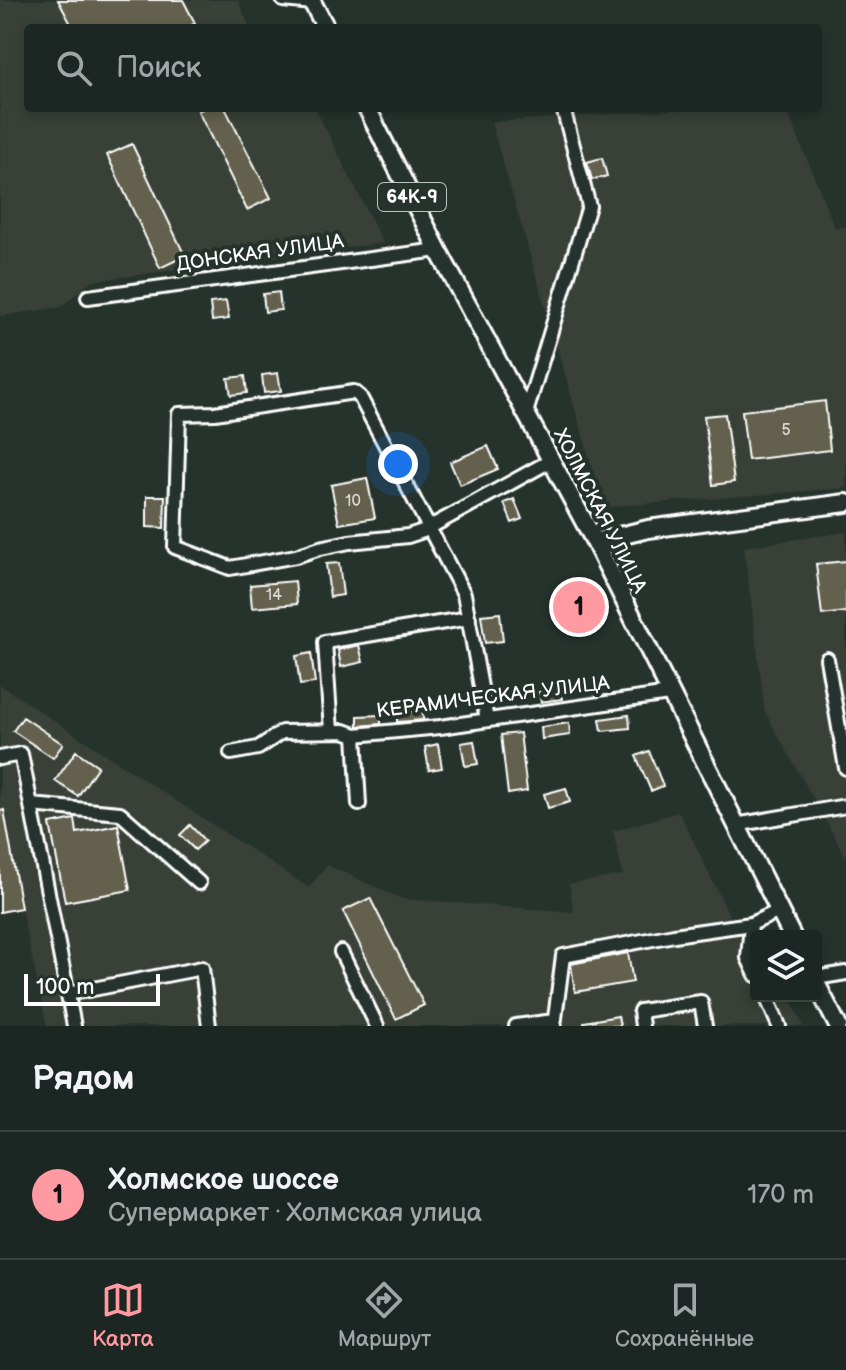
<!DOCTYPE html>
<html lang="ru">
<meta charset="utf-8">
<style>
:root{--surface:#1c2622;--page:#29322f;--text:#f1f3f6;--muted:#a0a5a5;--line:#3a4340;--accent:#ff9aa2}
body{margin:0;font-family:"Balsamiq Sans",sans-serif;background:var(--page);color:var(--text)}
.controls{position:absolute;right:24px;bottom:24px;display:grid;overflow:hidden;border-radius:8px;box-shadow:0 4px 12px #0003}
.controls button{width:72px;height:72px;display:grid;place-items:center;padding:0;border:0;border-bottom:2px solid var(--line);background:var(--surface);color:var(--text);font:40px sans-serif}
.scale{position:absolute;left:24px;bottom:20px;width:136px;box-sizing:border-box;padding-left:8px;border:4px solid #fff;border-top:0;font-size:22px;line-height:28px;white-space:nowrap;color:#fff;-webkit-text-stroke:6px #26332d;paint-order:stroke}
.you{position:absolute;left:398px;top:464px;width:28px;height:28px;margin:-20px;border:6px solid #fff;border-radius:50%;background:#1a73e8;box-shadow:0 0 0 12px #1a73e833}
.badge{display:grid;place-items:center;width:52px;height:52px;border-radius:50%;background:var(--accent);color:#111;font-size:26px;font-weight:700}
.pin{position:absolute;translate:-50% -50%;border:4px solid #fff;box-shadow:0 2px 8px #0006}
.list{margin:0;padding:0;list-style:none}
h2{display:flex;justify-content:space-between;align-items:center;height:104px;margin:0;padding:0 32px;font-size:34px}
h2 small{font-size:26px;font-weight:400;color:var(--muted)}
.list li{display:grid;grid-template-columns:52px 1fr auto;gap:24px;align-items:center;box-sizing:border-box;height:128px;padding:0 32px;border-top:2px solid var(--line)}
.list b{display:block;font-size:30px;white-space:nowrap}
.list p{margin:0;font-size:26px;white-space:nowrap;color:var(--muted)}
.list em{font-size:26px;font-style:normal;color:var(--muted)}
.icon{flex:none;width:44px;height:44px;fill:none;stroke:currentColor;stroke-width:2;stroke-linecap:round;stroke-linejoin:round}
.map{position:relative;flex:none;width:846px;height:1026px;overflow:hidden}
.search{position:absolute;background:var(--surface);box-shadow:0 4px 12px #0003;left:24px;right:24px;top:24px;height:88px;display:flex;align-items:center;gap:20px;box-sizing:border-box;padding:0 28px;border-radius:8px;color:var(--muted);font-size:30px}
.sheet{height:232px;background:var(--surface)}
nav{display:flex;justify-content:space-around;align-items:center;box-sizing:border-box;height:112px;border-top:2px solid var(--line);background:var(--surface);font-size:22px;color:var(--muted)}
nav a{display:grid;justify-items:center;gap:4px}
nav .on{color:var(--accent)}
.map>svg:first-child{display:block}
</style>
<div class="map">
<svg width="846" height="1026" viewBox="0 0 846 1026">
<rect width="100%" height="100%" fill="#26332d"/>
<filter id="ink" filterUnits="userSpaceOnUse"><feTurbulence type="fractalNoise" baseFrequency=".0125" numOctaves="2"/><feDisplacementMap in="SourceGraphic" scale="16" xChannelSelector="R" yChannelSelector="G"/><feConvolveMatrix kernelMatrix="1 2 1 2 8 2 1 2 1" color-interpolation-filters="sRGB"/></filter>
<g filter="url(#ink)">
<path fill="#384137" d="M0 0H238L250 28H28V108H315L383 243 91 281 61 307 0 316Z
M701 108H786L835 228 846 227V488L604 507 491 122Z
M846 532V857L765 712 744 547Z
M0 685 309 888 327 865 402 899 574 912 569 884 623 875 613 831 679 812 736 929H757L760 936H756V996H789L803 1026H47L21 909 0 912Z"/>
<path fill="#63614d" stroke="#fff" stroke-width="2" d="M58 0H183L195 23 192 25 194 28H73Z
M204 108H225L271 198 247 210 198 111Z
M132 144 185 256 160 268 107 155Z
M602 158 607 176 592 180 587 162Z
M279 292 281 310 265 312 263 294Z
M226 301 229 319 212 321 210 303Z
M278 373 281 391 264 393 262 375Z
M245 376 247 393 231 395 228 378Z
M825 401 830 450 748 460 742 411Z
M725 414 734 482 713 485 704 416Z
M488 446 498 469 460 485 450 462Z
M367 478 375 518 339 524 331 485Z
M147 496H165L164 528 147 527Z
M514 499 522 519 512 523 504 503Z
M846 561V612L822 615 816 564Z
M339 563 343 595 330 597 326 564Z
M295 581 297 604 252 608 250 585Z
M500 613 503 641 485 643 481 615Z
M359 645 363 662 341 667 338 650Z
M311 653 315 683 300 685 296 656Z
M560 689 562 699 541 702 539 692Z
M423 711V720L397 722V712Z
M381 715V724L358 726V716Z
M629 715 630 728 602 731 600 719Z
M23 717 63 744 53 758 13 731Z
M569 723 570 735 542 739 541 727Z
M520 733 527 791 508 794 501 735Z
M474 741 478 764 465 766 461 743Z
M438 744 442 768 429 770 425 747Z
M76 751 98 766 78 796 55 781Z
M649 751 663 786 651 791 636 756Z
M566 788 570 802 548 808 544 794Z
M4 810 21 908 0 912V811Z
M75 819 77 833 118 825 130 890 65 902 50 824Z
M190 825 205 841 195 850 180 835Z
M370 898 424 1005 396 1019 343 911Z
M628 953 633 982 575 992 571 964Z
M618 1016 620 1026H585L584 1022Z"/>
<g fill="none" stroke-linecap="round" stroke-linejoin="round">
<g stroke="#fff" stroke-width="18">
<path id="minor" d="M283 0 313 3
M88 297 438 250
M526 413 589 206 563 108
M827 659 846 768
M487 720 464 594 360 397 354 392 215 413 179 414 175 547 230 568 296 556 320 548 349 542 408 536 423 531 552 460
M331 731 325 642 469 618
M355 735 359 804
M231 753 258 748 282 732 344 731 355 735 440 727 669 694
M0 758 21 754 74 1026
M31 805 120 813 199 883
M735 825 846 806
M751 924 779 911
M341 952 377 1026
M816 978 846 973
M67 994 202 968 209 1026
M766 996 779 1026
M516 1026 554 1021
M554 1026 563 956 674 935 751 924 748 958 756 975
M642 1026 640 1011 701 1002 705 1026"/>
</g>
<g stroke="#fff" stroke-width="22">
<path id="major" d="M311 0 326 28
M367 108 438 250 595 542 792 936
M595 542 648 529 846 503
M816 983 838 1026"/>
</g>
<use href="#minor" stroke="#26332d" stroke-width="12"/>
<use href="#major" stroke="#26332d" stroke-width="16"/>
</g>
</g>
<g text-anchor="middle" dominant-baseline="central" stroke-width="8" stroke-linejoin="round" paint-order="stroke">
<g font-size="16" fill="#d8d8d2">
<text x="786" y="430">5</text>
<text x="353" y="501">10</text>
<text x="274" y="595">14</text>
</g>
<rect fill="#26332d" stroke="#bec2c0" stroke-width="2" x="378" y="183" width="68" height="28" rx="6"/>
<g font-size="18" font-weight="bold" fill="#fff">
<text x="412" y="197">64К-9</text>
</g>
<g font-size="20" fill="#fff" stroke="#26332d">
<text transform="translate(260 253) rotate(-8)">ДОНСКАЯ УЛИЦА</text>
<text transform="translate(600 511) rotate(63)">ХОЛМСКАЯ УЛИЦА</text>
<text transform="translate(493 697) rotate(-7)">КЕРАМИЧЕСКАЯ УЛИЦА</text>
</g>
</g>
</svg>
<div class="controls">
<button><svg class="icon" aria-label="layers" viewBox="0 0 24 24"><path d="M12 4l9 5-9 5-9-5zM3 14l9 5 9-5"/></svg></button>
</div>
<div class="scale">100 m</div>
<div class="you"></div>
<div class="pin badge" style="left:579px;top:607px">1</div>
<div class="search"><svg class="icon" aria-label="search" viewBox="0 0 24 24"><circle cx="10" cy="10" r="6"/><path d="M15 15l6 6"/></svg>Поиск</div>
</div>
<section class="sheet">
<h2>Рядом<small></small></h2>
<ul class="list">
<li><span class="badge">1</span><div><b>Холмское шоссе</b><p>Супермаркет · Холмская улица</p></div><em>170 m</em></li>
</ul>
</section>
<nav>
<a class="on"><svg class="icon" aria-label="map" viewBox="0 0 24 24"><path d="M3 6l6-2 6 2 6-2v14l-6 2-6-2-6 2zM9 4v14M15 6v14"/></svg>Карта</a>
<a><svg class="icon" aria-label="directions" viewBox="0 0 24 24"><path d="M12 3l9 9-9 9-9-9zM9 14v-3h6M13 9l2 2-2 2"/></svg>Маршрут</a>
<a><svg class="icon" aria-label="saved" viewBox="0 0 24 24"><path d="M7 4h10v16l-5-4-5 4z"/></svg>Сохранённые</a>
</nav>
